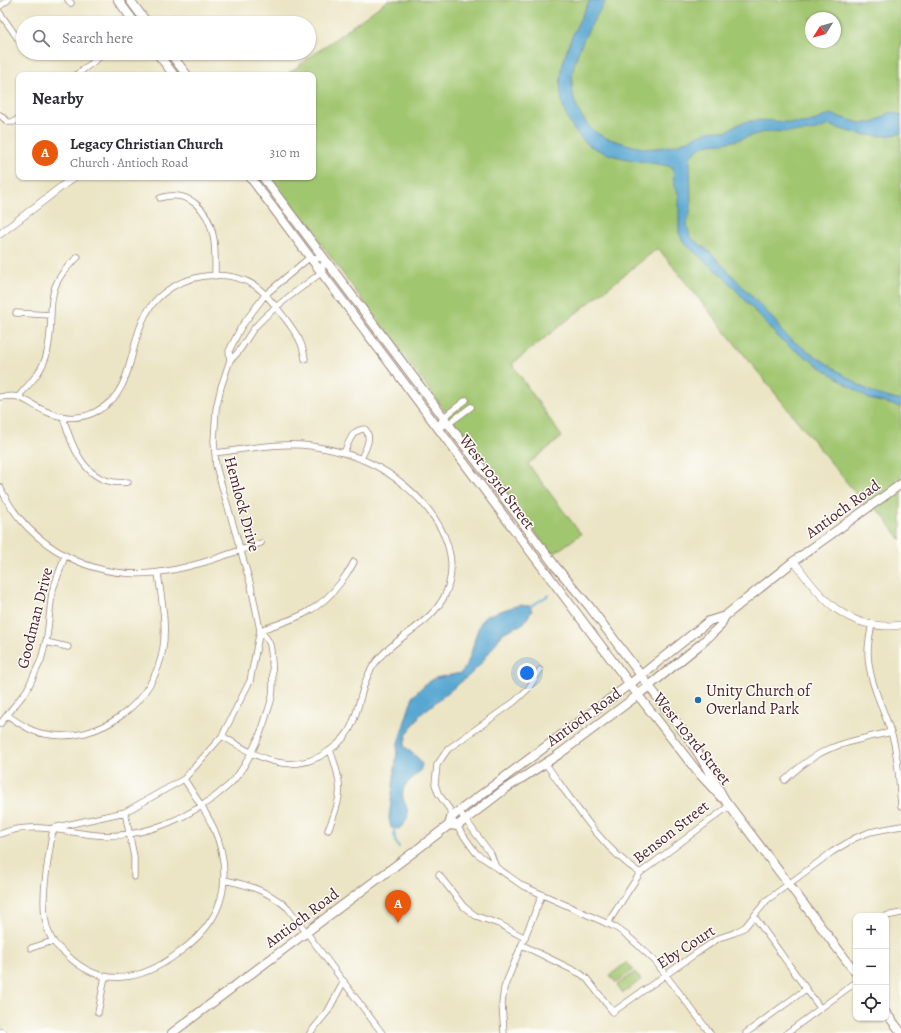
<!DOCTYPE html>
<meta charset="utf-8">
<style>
:root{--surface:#fff;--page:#f2f2f3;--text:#2b2b33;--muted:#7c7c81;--line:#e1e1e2;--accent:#ea580c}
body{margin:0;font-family:Alegreya,serif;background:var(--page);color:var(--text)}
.controls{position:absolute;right:12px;bottom:12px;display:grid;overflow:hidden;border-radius:8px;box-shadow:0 1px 3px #0004}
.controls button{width:36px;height:36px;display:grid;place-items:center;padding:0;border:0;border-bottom:1px solid var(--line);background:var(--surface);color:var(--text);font:20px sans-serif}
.compass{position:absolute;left:805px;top:12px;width:36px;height:36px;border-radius:50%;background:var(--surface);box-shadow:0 1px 3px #0004;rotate:233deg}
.you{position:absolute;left:527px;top:673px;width:14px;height:14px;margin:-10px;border:3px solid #fff;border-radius:50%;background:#1a73e8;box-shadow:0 0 0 6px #1a73e833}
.badge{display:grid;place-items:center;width:26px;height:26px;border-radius:50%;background:var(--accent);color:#fff;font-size:13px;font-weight:700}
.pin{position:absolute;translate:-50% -33px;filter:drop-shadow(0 1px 2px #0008)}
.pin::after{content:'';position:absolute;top:21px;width:14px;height:12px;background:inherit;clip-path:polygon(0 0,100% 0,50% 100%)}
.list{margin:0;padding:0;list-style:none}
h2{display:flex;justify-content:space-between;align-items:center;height:52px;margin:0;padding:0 16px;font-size:17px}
h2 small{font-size:13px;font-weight:400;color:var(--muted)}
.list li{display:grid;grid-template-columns:26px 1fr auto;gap:12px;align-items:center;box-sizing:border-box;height:56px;padding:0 16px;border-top:1px solid var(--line)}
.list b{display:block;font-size:15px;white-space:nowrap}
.list p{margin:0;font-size:13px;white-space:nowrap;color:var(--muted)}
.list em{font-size:13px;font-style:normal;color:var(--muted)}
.icon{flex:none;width:22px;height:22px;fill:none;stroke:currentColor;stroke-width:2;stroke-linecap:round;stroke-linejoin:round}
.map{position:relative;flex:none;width:901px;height:1033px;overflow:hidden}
.search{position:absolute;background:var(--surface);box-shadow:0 1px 3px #0004;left:16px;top:16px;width:300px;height:44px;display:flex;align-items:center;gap:10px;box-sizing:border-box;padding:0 14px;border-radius:22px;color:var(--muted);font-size:15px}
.panel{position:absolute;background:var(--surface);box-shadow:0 1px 3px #0004;left:16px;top:72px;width:300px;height:108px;border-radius:8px}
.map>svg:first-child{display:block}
</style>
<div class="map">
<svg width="901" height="1033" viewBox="0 0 901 1033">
<rect width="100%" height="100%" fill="#fdfcf7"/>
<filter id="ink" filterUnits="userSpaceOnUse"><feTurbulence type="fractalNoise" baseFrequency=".025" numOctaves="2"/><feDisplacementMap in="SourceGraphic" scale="8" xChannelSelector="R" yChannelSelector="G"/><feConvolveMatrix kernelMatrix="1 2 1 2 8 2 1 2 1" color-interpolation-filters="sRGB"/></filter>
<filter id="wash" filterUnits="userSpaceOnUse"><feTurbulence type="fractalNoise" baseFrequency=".012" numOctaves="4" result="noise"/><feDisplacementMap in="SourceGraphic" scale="16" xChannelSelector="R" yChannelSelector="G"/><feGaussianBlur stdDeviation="0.9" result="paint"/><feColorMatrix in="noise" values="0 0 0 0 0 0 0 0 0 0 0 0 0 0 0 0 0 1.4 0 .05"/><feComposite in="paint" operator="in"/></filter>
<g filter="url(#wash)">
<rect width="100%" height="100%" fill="#ebe5c5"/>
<path fill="#a1c670" stroke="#76724e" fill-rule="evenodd" d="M388 0H901V540L881 513 861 500 658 248 512 364 562 437 528 464 581 534 552 555 271 177H313V75H286ZM811 18H835V42H811Z
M627 962 633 970 616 983 610 975Z
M635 972 641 980 623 993 617 985Z"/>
<path fill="#59a7d2" stroke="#52637e" d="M590 0H606C586 34 557 75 581 115 589 128 597 136 613 140 626 144 643 150 657 148 666 147 676 145 684 142 699 136 711 126 726 132 748 113 775 123 801 123 811 123 821 118 830 114L860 123H873L891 112 901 115V133C878 140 851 133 829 125 806 136 792 130 768 132 754 133 742 140 729 142 709 145 705 141 690 157L691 208 687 224 690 237 711 253 776 322 781 331 790 339 862 387 876 394 901 401V407L869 399 789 346 778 337 727 280 684 243 679 233V196L674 183 673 167C647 161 621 161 596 149 585 144 576 134 570 123 547 83 570 37 590 0Z
M519 605 530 606 532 611 523 624 504 632 479 666 471 674 421 714 407 734 404 746 420 760 422 765C420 777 405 780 403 791 400 805 418 811 399 829L391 828 389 818 398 743 413 696 423 686 435 678 461 673C475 657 472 632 485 616Z"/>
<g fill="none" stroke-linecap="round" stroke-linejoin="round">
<path stroke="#59a7d2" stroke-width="2" d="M528 608 549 595
M394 828 395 841 399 847"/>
</g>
</g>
<g filter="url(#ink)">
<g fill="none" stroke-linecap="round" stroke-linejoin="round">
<g stroke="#9a8278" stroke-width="7">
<path id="minor" d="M68 0 71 3
M0 6 8 0
M0 13 18 39
M76 75 105 53
M0 115 8 122H14L19 118
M160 198C188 189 208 209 213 235 216 248 215 263 215 276
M16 313 50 315
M0 397C5 397 13 395 18 397 27 400 36 407 45 411 61 419 82 420 97 411 141 389 124 331 158 298 183 274 225 268 254 285 267 293 291 325 299 339 302 345 304 352 305 359
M18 397C29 384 43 371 47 353 57 313 39 289 78 257
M63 417C72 448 87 488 128 482
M438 427 448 424 471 407
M438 427 444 417 466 400
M215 453C247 449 279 442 311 446 331 449 352 454 370 463 416 485 469 541 445 595 432 623 399 635 380 657 362 677 362 699 353 722 349 734 339 744 329 751 289 778 258 757 222 736
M344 453C349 442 352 429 365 429 373 438 365 449 361 459
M0 487C12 513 32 535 56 550 127 594 189 568 261 543
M872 624C870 634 868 642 868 652 868 682 885 711 893 739 899 761 899 784 901 806
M260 630C294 619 318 613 341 582 345 575 351 569 354 562
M46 642 68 647
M540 670 528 689 514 702 448 749 437 765 435 784 438 793 450 810 451 818 476 853 523 886 615 927 629 937 655 961 710 1033
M7 715C19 723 31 732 45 734 100 745 155 702 163 648 167 623 161 597 158 573
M0 724 27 690 41 660 47 637 52 592 65 556
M545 763C573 801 600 847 640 873
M785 780C821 745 844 743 891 732
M456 811H459L491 854 495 865
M125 812 134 857V877
M53 828 125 812 184 779 222 736 250 681 260 630 251 586 216 466 214 441 216 409 221 387 230 360 229 351 241 327 265 295 310 257 324 259 322 272C299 290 275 305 256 326 246 337 242 352 230 360
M53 828C49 859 35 913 53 941 56 946 63 951 68 956 103 989 142 980 177 954 205 934 224 911 224 875 224 835 204 810 184 779
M328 830C343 796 343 784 330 750
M0 834C33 821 62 832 96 835 142 840 195 816 229 785 245 770 260 737 266 717 268 710 271 703 272 696 274 687 272 654 270 645 269 640 263 634 260 630
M439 875 464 907 476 916 499 924 525 938
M224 880C249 885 268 891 288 908L382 1033
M754 916 820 1008
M886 916 901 913
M607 924 640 873 729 806
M522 945 581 974 587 979 613 1012 701 950 719 938 734 933 745 927 767 900 832 852 855 838 870 832 901 826
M31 948 53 941
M98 1013 105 976
M310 1033 328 1011 344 981
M504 1033 502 1004 504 988 542 895
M746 1033 806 989
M787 1033 856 982"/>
</g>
<g stroke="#9a8278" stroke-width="8">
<path id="tertiary" d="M0 234 74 177
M794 561C821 600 849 632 901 625
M0 1032 3 1033"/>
</g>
<g stroke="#9a8278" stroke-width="10">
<path id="secondary" d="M118 0 135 23
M130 0 147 23
M157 53 174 75
M170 53 187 75
M250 177 638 695 696 770 721 797
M263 177 556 567 589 606 688 738 700 756 725 800 856 973
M449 825 457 826 505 789 558 755 638 695 702 643 720 626 725 616 794 561 901 484
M886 1013 901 1032
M172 1033 419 848 449 825 451 818 459 811 630 684 709 621 725 616"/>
</g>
<use href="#minor" stroke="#fff" stroke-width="5.5"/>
<use href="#tertiary" stroke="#fff" stroke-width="7"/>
<use href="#secondary" stroke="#fff" stroke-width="8"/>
</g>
</g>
<circle fill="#1f6fb2" stroke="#fdfcf7" stroke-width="1.5" cx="698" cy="700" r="4"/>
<g text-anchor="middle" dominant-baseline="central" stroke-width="3" stroke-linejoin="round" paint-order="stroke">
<g font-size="16" fill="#4a1f2b" stroke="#fdfcf7">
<text transform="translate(497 482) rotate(53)">West 103rd Street</text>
<text transform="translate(242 504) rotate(75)">Hemlock Drive</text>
<text transform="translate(843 509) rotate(-36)">Antioch Road</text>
<text transform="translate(35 618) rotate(-76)">Goodman Drive</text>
<text transform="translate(584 717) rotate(-36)">Antioch Road</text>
<text transform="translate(692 739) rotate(51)">West 103rd Street</text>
<text transform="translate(671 832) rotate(-38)">Benson Street</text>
<text transform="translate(302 918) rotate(-37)">Antioch Road</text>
<text transform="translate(686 947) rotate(-33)">Eby Court</text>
</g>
<g font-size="16" fill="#4a1f2b" stroke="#fdfcf7" text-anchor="start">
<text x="706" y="691">Unity Church of<tspan x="706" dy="18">Overland Park</tspan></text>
</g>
</g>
</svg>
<div class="controls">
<button>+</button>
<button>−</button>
<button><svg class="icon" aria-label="locate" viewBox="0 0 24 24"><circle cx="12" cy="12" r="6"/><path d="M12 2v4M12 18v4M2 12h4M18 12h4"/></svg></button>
</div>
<svg class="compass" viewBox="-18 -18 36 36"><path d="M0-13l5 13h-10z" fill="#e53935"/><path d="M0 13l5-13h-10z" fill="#7c7c81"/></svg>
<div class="you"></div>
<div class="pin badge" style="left:398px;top:923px">A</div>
<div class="search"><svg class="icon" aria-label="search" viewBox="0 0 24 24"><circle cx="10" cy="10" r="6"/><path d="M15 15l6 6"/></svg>Search here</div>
<section class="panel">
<h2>Nearby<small></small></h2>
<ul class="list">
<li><span class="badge">A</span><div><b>Legacy Christian Church</b><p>Church · Antioch Road</p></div><em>310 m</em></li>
</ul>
</section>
</div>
